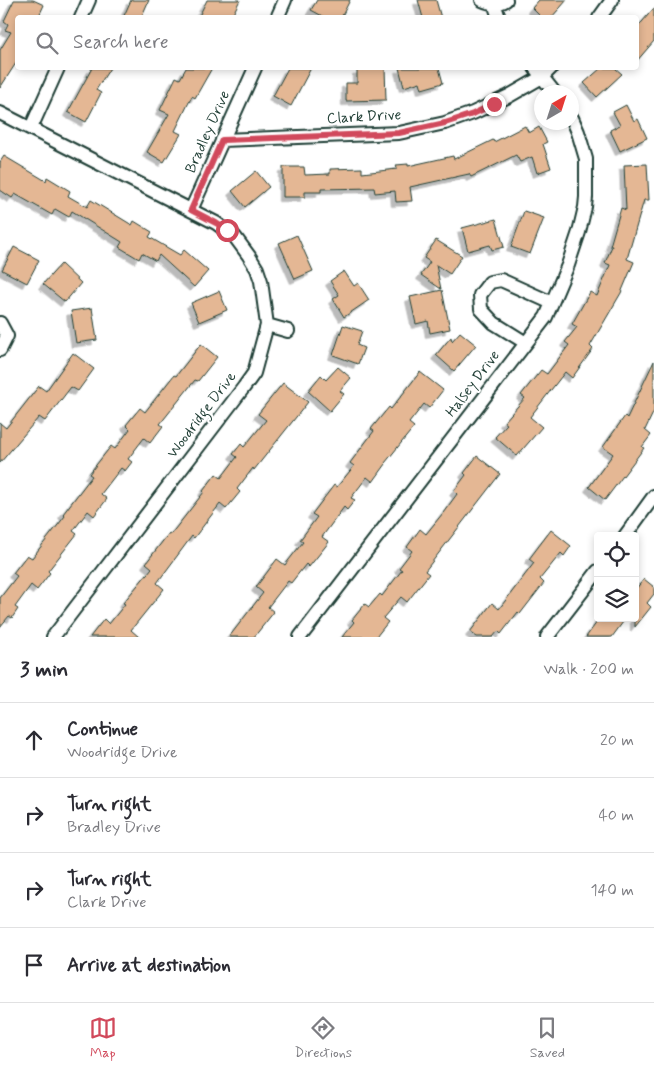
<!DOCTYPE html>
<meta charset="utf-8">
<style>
:root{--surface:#fff;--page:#f7f7f7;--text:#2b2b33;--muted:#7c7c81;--line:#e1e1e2;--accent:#d1495b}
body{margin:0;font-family:Mynerve,sans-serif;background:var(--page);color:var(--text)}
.controls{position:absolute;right:15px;bottom:15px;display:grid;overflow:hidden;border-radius:5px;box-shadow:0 2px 8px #0003}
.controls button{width:45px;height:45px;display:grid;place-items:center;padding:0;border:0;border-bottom:1px solid var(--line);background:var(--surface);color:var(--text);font:25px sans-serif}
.compass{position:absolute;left:534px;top:85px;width:45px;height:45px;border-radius:50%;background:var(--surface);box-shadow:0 2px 8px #0003;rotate:39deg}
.stop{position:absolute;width:15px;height:15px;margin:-11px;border:4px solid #d1495b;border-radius:50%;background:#fff}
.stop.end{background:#d1495b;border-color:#fff;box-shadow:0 1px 5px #0008}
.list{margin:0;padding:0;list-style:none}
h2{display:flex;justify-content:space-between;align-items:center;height:65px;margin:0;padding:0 20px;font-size:21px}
h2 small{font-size:16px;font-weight:400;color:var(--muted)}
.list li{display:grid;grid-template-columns:32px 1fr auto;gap:15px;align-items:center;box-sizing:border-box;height:75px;padding:0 20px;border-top:1px solid var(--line)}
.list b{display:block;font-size:19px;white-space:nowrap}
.list p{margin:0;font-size:16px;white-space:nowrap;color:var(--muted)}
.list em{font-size:16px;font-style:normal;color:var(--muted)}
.icon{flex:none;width:28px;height:28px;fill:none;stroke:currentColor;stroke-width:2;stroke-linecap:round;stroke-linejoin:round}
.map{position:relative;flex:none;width:654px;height:637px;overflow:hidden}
.search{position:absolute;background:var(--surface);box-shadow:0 2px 8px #0003;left:15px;right:15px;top:15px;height:55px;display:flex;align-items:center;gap:12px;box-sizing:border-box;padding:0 18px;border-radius:5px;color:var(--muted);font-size:19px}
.sheet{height:365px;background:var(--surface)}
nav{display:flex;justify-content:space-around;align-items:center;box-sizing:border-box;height:70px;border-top:1px solid var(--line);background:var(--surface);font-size:14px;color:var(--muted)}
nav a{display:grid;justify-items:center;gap:2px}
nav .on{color:var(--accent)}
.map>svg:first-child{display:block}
</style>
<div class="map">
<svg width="654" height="637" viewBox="0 0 654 637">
<defs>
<filter id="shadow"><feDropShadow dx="-4.5" dy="4.5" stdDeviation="0" flood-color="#0004"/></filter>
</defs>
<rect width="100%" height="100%" fill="#fff"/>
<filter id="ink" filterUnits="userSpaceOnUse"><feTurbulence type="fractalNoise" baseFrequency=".02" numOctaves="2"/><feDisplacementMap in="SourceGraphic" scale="10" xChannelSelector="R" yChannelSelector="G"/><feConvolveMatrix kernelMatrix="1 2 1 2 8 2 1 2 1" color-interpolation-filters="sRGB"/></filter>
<g filter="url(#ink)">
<path fill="#e4b794" stroke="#1f3d34" filter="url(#shadow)" d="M14 0H33L44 5 38 18H18V60L0 88V50L11 32 5 30 8 24 4 21Z
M131 0H149L141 18H123Z
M207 0H240L231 18H198Z
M317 0H350L341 18H326L311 10Z
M418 0H436L441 18H423Z
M539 0H567L551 18H542L532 8Z
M654 8V41L636 62V29Z
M92 68H110L96 90 101 93 86 122 68 112Z
M186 68H212L195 98 192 96 175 131 181 134 164 162 147 152 169 114 160 110 176 77 180 79Z
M288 68H311L291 106 273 96Z
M369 68H385L386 100 346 101V83H357V70L369 69Z
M399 68H439L443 83 422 89 420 82 404 87Z
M601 68H615L622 74 597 97 584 83Z
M626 105 634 121 638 119 647 138 620 151 610 130 620 125 613 112Z
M525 126 529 133 539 127 547 142 543 144 551 168 537 173 532 157 520 162 516 155 471 177 469 174 410 187 412 201 396 202 395 191 375 193 374 188 321 189V192H305V197H283V167H304L305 175 330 174V169L362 168V173L397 169 396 165 408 164V166L453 156 454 159 493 140 494 142Z
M4 156 46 181 47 177 70 191 68 196 87 207 91 200 132 225 134 221 152 232 149 237 180 255 184 250 208 271 194 287 159 255 156 261 142 253 139 259 119 247 122 242 72 211 69 217 55 209 52 215 15 194 12 198 0 190V162Z
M647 164 649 200H644L627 259 634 262 621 293 590 346 593 349 572 378 565 372 530 417 542 427 517 456 495 437 507 424 504 422 525 398 521 395 541 370 547 374 569 345 565 342 577 327 572 324 590 292 597 296 610 265 605 263 612 246H610L621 208 626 210 624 165Z
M256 171 269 187 245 207 232 191Z
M524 211 544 218 530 254 511 247Z
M496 219 504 247 492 250 490 245 468 251 462 228Z
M297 235 313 271 295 279 279 243Z
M436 240 462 256 450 274 436 265 441 289 421 275 430 262 424 258Z
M14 247 39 260 27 283 2 270Z
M61 264 81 283 65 302 43 284Z
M344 271 354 286 358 283 369 300 344 317 333 299 339 295 330 281Z
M442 290 450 329 430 333 428 321 416 324 410 297Z
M219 291 227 310 199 322 191 303Z
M92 308 97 340 76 343 71 311Z
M343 325 362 331 357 345 364 348 358 364 333 355Z
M460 332 476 345 454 371 436 355 451 337 452 341Z
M201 344 217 357 198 381 195 380 160 424 163 426 150 443 144 438 128 459 132 462 125 471 121 468 101 494 107 499 94 516 88 511 73 531 77 534 48 571 50 573 37 590 31 585 15 607 18 609 12 618 9 616 0 627V598L17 576 13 573 27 555 32 558 65 516 63 514 92 476 89 474 111 446 115 449 130 429 126 425 140 408 145 412 174 375 176 376Z
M73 353 94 369 78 391 71 387 45 421 39 417 0 463V423L6 428 39 386 46 391Z
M654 361V411L645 430 651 435 642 447 644 448 605 500 589 487 613 454 603 447 625 416 627 418Z
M338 367 351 378 340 391 344 394 330 411 308 391 321 375 326 380Z
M420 372 443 390 429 408 424 404 409 423 414 427 385 463 386 464 373 482 367 477 351 498 355 500 347 510 344 507 322 537 329 542 309 567 306 564 291 583 288 581 268 607 274 612 254 637H229L263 593 256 587 277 559 285 565 303 542 300 540 317 517 312 514 334 485 337 487 354 466 350 463 374 431 371 429 389 407 391 409Z
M283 383 308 402 254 470 253 468 237 489 240 492 226 509 220 504 194 538 192 536 157 583 164 589 131 630 139 637H90L104 619 109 624 125 604 123 603 152 568 146 563 169 533 171 534 204 492 203 491 216 474 221 478 237 457 233 454 241 444 244 447 266 420 258 414Z
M477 456 500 474 425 571 429 574 407 602 401 597 383 618 388 622 376 637H342L354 622 352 620 365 604 369 607 380 594 382 596 402 570 399 568 412 551 407 547 420 529 426 534 443 513 457 494 454 491 466 475 464 473Z
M551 530 571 546 564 556 561 553 540 579 544 583 520 614 518 612 501 634 498 631 493 637H477L470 632 492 603 499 609 534 563 529 559Z
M644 579 654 587V594L647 603 651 607 635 627V590Z
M600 618H626L612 637H586Z"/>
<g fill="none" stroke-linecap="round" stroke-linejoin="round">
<g stroke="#1f3d34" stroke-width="16">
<path id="minor" d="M482 0C491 4 498 5 506 0
M494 3 499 18
M81 18 89 0
M277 18 285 0
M599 18 612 0
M535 68 554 92
M0 113 216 223 235 237 249 256 257 269 261 281 267 325 254 373 244 387 53 637
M31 128 58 68
M222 140 399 133 445 123 473 113 509 96 542 77 551 68
M191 210 255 68
M0 323 7 336 0 350
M267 325 288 331
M526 343 494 323 481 309 480 295 490 282 501 280 552 303
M625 536 654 496
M300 637 546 317 568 265 579 232 585 207 586 197V159L578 132 572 118
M547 637 598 571"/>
</g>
<use href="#minor" stroke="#fff" stroke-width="12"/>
</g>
</g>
<g fill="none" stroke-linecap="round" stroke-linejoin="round" filter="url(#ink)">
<path stroke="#d1495b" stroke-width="6" d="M227 230 216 223 191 210 222 140 399 133 445 123 473 114 494 104"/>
</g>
<g text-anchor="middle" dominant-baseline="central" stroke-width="4" stroke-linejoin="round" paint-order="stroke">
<g font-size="15" fill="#1f3d34" stroke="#fff">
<text transform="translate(364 117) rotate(-3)">Clark Drive</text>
<text transform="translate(208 132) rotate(-66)">Bradley Drive</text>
<text transform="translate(473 384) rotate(-53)">Halsey Drive</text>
<text transform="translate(202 415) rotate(-53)">Woodridge Drive</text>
</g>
</g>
</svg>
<div class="controls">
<button><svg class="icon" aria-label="locate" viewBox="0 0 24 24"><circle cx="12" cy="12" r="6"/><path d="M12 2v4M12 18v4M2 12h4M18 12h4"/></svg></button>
<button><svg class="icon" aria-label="layers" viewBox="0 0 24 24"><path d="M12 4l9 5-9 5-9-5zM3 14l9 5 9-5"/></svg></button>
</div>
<svg class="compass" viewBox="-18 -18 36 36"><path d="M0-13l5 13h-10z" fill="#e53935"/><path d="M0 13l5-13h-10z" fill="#7c7c81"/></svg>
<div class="stop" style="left:227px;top:230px"></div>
<div class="stop end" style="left:494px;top:104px"></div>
<div class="search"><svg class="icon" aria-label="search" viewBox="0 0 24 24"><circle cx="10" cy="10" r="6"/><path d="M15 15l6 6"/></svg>Search here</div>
</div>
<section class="sheet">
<h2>3 min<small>Walk · 200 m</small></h2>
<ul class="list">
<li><svg class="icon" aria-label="ahead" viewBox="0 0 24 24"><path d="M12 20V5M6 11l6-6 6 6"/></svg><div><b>Continue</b><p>Woodridge Drive</p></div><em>20 m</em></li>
<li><svg class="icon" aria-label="right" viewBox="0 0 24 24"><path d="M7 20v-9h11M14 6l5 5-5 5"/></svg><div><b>Turn right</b><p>Bradley Drive</p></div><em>40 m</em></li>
<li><svg class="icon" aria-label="right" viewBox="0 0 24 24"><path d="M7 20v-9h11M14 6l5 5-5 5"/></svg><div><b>Turn right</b><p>Clark Drive</p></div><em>140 m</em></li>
<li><svg class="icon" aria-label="arrive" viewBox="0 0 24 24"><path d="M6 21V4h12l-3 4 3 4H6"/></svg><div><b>Arrive at destination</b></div></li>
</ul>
</section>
<nav>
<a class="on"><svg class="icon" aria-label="map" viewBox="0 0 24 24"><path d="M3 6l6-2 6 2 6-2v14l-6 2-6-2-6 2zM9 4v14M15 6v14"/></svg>Map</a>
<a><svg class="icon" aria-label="directions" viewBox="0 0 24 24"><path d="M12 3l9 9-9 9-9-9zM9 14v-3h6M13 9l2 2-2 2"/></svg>Directions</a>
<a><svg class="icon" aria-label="saved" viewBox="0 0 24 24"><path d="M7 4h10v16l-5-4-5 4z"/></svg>Saved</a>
</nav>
